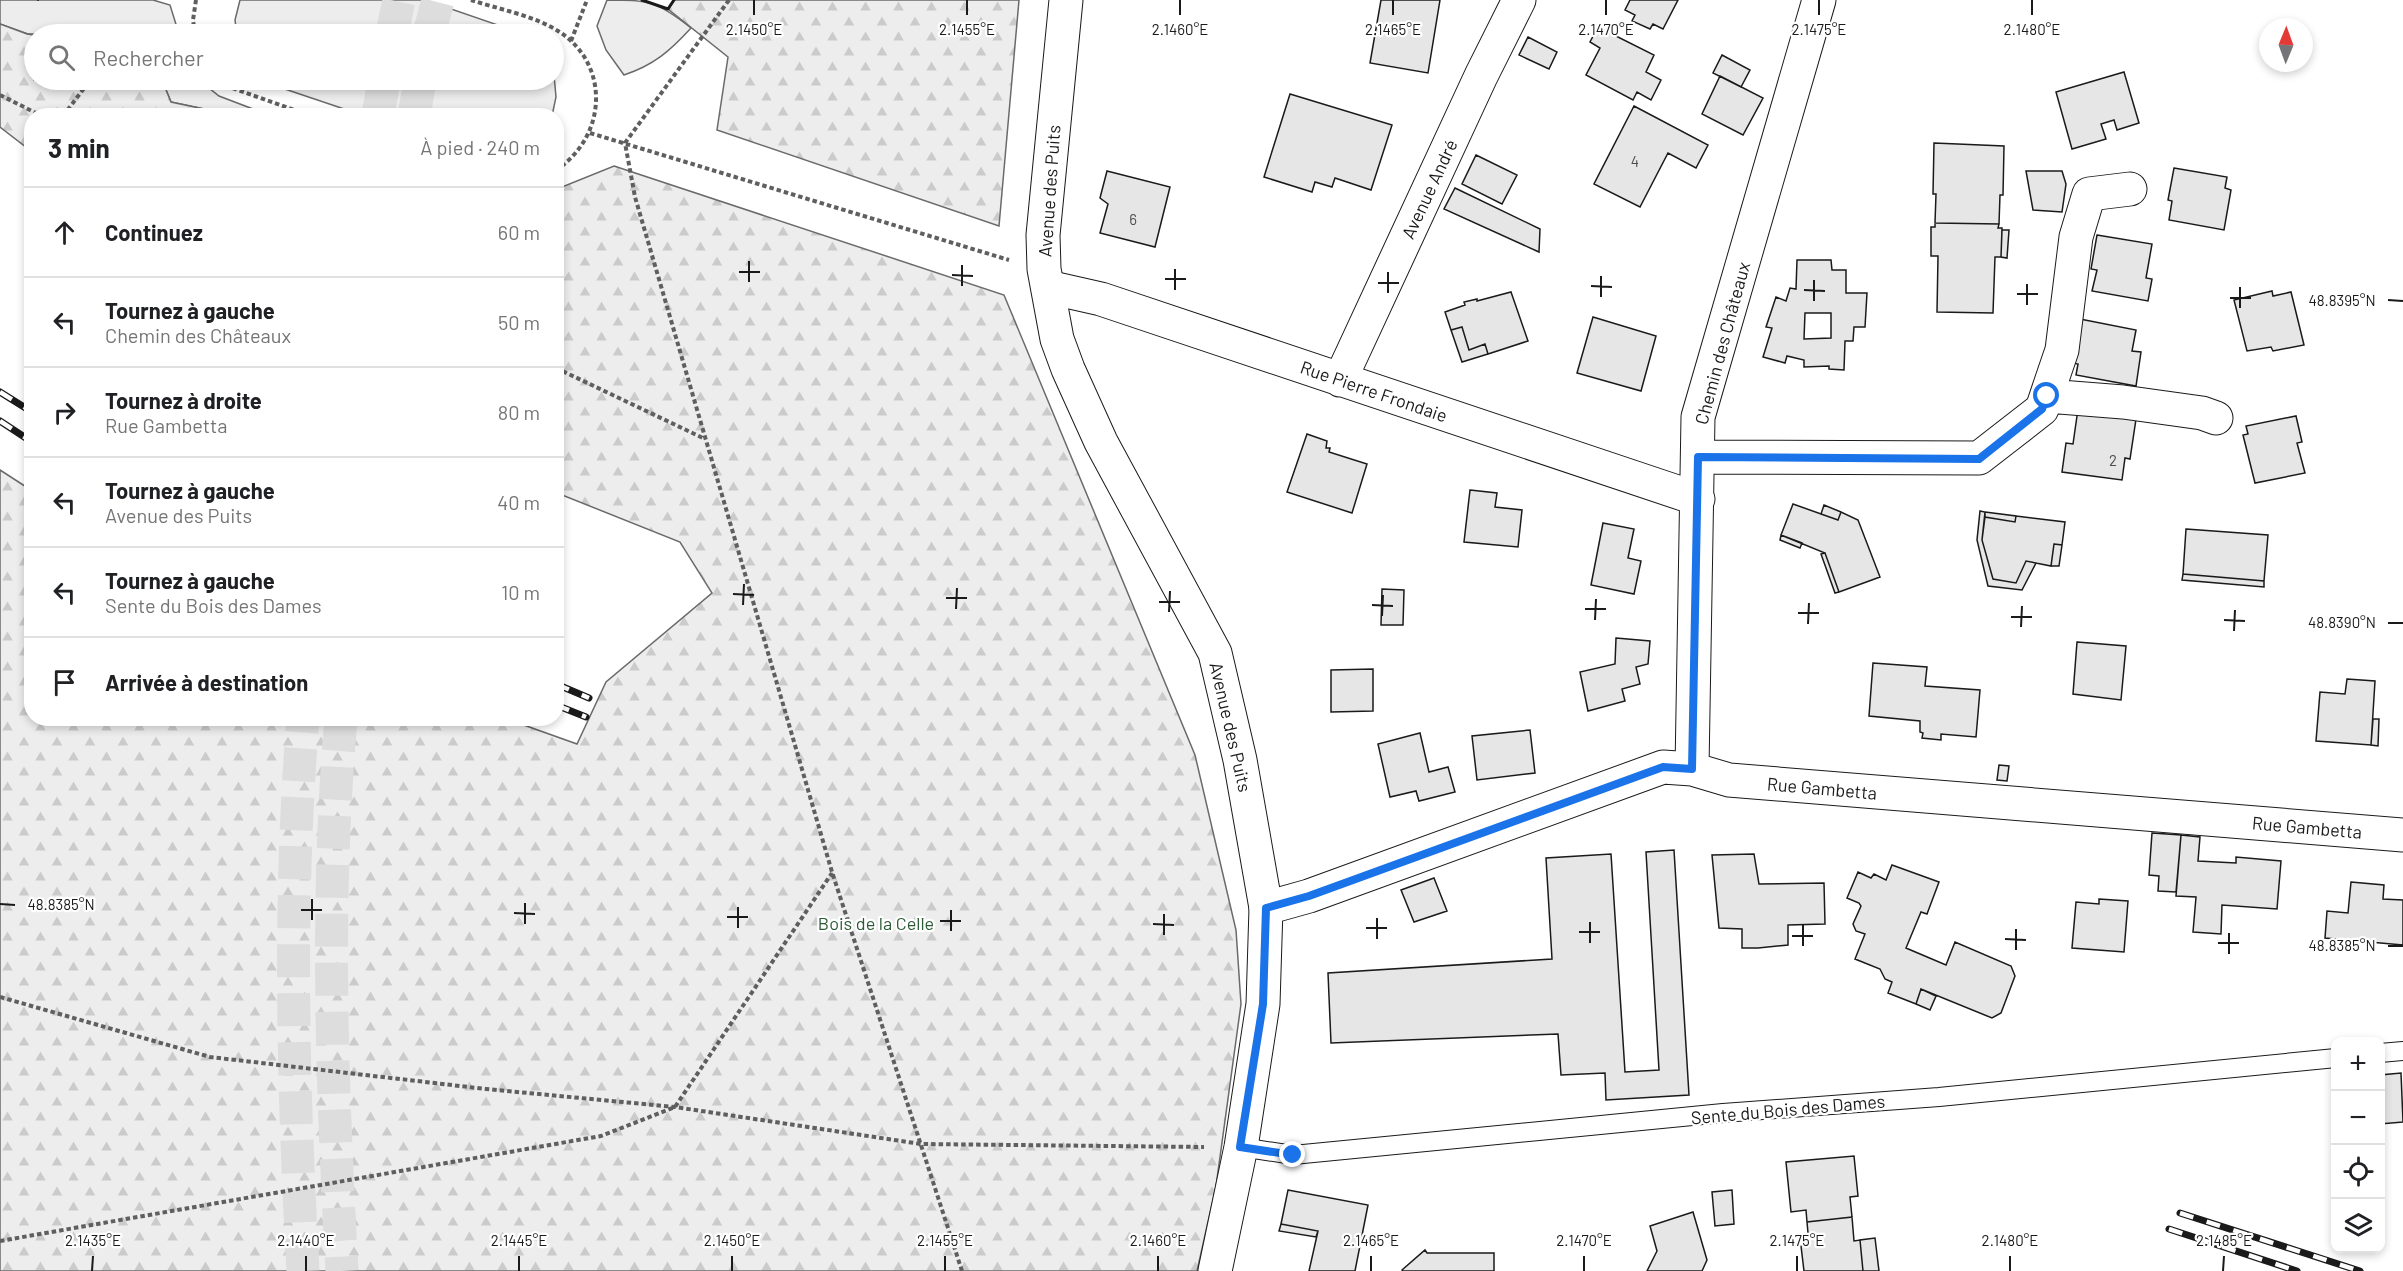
<!DOCTYPE html>
<html lang="fr">
<meta charset="utf-8">
<style>
:root{--surface:#fff;--page:#f2f2f2;--text:#202124;--muted:#757577;--line:#e0e0e0}
body{margin:0;font-family:Barlow,sans-serif;background:var(--page);color:var(--text)}
.controls{position:absolute;right:18px;bottom:18px;display:grid;overflow:hidden;border-radius:12px;box-shadow:0 3px 9px #0003}
.controls button{width:54px;height:54px;display:grid;place-items:center;padding:0;border:0;border-bottom:2px solid var(--line);background:var(--surface);color:var(--text);font:30px sans-serif}
.compass{position:absolute;left:2259px;top:18px;width:54px;height:54px;border-radius:50%;background:var(--surface);box-shadow:0 3px 9px #0003;rotate:1deg}
.stop{position:absolute;width:18px;height:18px;margin:-14px;border:4px solid #1a73e8;border-radius:50%;background:#fff}
.stop.end{background:#1a73e8;border-color:#fff;box-shadow:0 2px 6px #0008}
.list{margin:0;padding:0;list-style:none}
h2{display:flex;justify-content:space-between;align-items:center;height:78px;margin:0;padding:0 24px;font-size:26px}
h2 small{font-size:20px;font-weight:400;color:var(--muted)}
.list li{display:grid;grid-template-columns:39px 1fr auto;gap:18px;align-items:center;box-sizing:border-box;height:90px;padding:0 24px;border-top:2px solid var(--line)}
.list b{display:block;font-size:22px;white-space:nowrap}
.list p{margin:0;font-size:20px;white-space:nowrap;color:var(--muted)}
.list em{font-size:20px;font-style:normal;color:var(--muted)}
.icon{flex:none;width:33px;height:33px;fill:none;stroke:currentColor;stroke-width:2;stroke-linecap:round;stroke-linejoin:round}
.map{position:relative;flex:none;width:2403px;height:1271px;overflow:hidden}
.search{position:absolute;background:var(--surface);box-shadow:0 3px 9px #0003;left:24px;top:24px;width:540px;height:66px;display:flex;align-items:center;gap:15px;box-sizing:border-box;padding:0 21px;border-radius:33px;color:var(--muted);font-size:22px}
.panel{position:absolute;background:var(--surface);box-shadow:0 3px 9px #0003;left:24px;top:108px;width:540px;height:618px;border-radius:24px}
.map>svg:first-child{display:block}
</style>
<div class="map">
<svg width="2403" height="1271" viewBox="0 0 2403 1271">
<defs>
<pattern id="forest-firs" width="22" height="20" patternUnits="userSpaceOnUse" patternTransform="scale(1.5)"><rect width="22" height="20" fill="#ededed"/><path d="M5 1l3.5 6h-7zM16 11l3.5 6h-7z" fill="#cbcbcb"/></pattern>
</defs>
<rect width="100%" height="100%" fill="#fff"/>
<path fill="#ededed" stroke="#6a6a6a" stroke-width="1.5" d="M0 0H153L170 5 179 34H28L0 24Z
M240 0H425L524 34H237L235 20Z
M607 0C649 0 657 1 691 28 670 51 654 65 624 75L606 50 597 26Z
M554 75 556 97 552 116 362 115 258 80H554Z
M162 80H199L219 96 266 114 223 113 171 102Z"/>
<path fill="url(#forest-firs)" stroke="#6a6a6a" stroke-width="1.5" d="M674 0H1019L999 226 717 130 728 57 668 9Z
M0 24 27 34 34 35V80H162L171 102 223 113 266 114 271 115 32 116 31 151 0 127Z
M614 166 1004 295 1195 755 1236 930 1241 1004 1216 1186 1197 1271H0V470L31 490 32 718 507 719 577 744 606 682 712 593 680 542 557 493V189Z"/>
<path fill="#e6e6e6" stroke="#1a1a1a" stroke-width="1.5" fill-rule="evenodd" d="M1381 0H1440L1428 73 1370 63Z
M1630 0H1678L1663 29 1653 24 1650 29 1632 21 1635 15 1625 10Z
M1598 27 1654 55 1646 72 1661 80 1651 100 1637 92 1633 100 1586 75 1600 48 1590 42Z
M1528 37 1557 52 1549 69 1519 55Z
M1722 55 1750 70 1741 87 1713 73Z
M2124 72 2139 123 2117 130 2114 120 2101 124 2106 139 2072 149 2056 92Z
M1720 76 1763 98 1743 135 1702 114Z
M1290 94 1392 125 1371 190 1335 178 1332 187 1315 182 1312 192 1264 177Z
M1634 106 1708 145 1696 168 1668 153 1640 207 1594 184Z
M1934 143 2004 146 2003 195H2000L1999 224 1935 223 1936 194H1933Z
M1476 155 1517 175 1502 204 1462 184Z
M2174 168 2227 177 2225 188 2231 190 2224 230 2169 220 2172 201 2168 200Z
M1107 171 1170 187 1155 247 1100 233 1108 204 1100 198Z
M2026 171H2062L2066 184 2062 212 2033 210Z
M1455 188 1540 229 1539 252 1444 209Z
M1935 223 1999 224 1998 228H2002L2001 257H1995L1993 313 1937 312 1938 256H1931V227H1935Z
M2002 230H2009L2007 258 2001 257Z
M2097 235 2152 244 2146 278 2152 279 2148 301 2092 291 2097 270 2091 269Z
M1797 260H1831L1832 270H1846V293H1867L1865 327H1854L1853 341H1845L1844 370 1829 369V366L1804 367V360L1787 356 1785 363 1763 357 1772 328 1766 327 1776 297 1786 301 1790 288 1796 289ZM1805 313H1831V338L1804 339Z
M2272 291 2273 296 2291 292 2304 345 2273 351 2271 347 2247 351 2234 300Z
M1511 292 1528 341 1488 354 1485 344 1469 350 1462 327 1451 330 1445 312 1465 305 1464 302 1477 299V301Z
M1593 317 1656 336 1641 391 1577 373Z
M2080 319 2136 330 2132 351 2141 352 2136 386 2076 375 2078 364 2072 363Z
M1462 327 1469 350 1485 344 1488 354 1462 362 1451 330Z
M2078 409 2136 419 2130 459 2125 458 2122 480 2062 472 2066 443 2073 444Z
M2296 416 2302 442 2297 443 2305 473 2255 483 2243 435 2248 434 2246 426Z
M1307 434 1327 441 1326 448H1330L1329 452 1367 464 1352 513 1287 492Z
M1470 490 1497 493 1495 507 1522 510 1518 547 1464 542Z
M1793 504 1838 520 1841 512 1858 520 1880 577 1839 592 1825 553 1781 535Z
M1824 505 1841 512 1838 520 1821 514Z
M1980 511 1985 512 1982 540 1993 579 2016 583 2026 561 2036 563 2022 590 1988 586 1977 540Z
M1985 512 2016 516 2015 522 1985 517Z
M2016 516 2065 522 2062 545 2054 544 2051 566 2026 561 2016 583 1993 579 1982 540 1985 517 2015 522Z
M1603 523 1634 529 1628 558 1641 561 1634 594 1591 585Z
M2186 529 2268 535 2264 581 2183 574Z
M1781 535 1802 543 1800 548 1780 540Z
M2054 544 2062 545 2059 566H2051Z
M1825 553 1839 592 1835 593 1821 554Z
M2183 574 2264 581V587L2182 580Z
M1382 589 1404 590 1403 625H1381Z
M1616 638 1650 641 1648 664 1636 667 1640 684 1622 689 1625 701 1588 711 1580 672 1615 664Z
M2077 642 2126 646 2121 700 2073 694Z
M1873 663 1927 667 1925 686 1980 690 1976 737 1941 734V740L1922 738 1923 733 1920 732V721L1869 716Z
M1373 669V711L1331 712V670Z
M2347 679 2375 681 2371 745 2316 741 2320 692 2345 694Z
M2373 719H2379L2378 746 2371 745Z
M1530 730 1535 773 1477 780 1472 736Z
M1420 733 1429 772 1448 767 1455 792 1419 801 1416 791 1390 797 1378 744Z
M1999 765 2009 766 2007 781 1997 780Z
M2152 833 2181 835 2176 892 2158 891 2159 876 2149 875Z
M2181 835 2200 837 2198 861 2236 863V857L2281 861 2277 909 2222 905 2221 934 2193 932 2196 897 2176 896Z
M1674 850 1689 1095 1606 1100 1605 1073 1561 1075 1558 1034 1331 1043 1328 973 1552 959 1546 858 1611 854 1625 1072 1659 1070 1646 852Z
M1754 854 1759 884 1824 883 1825 924 1788 925V945L1758 948H1742V929L1719 928 1712 855Z
M1892 865 1939 882 1927 914 1921 912 1906 948 1946 965 1955 942 2011 966 2015 976 2001 1013 1992 1018 1921 989 1916 1004 1888 993 1892 982 1885 979 1880 969 1855 959 1865 934 1856 931 1853 924 1861 906 1859 903 1847 898 1858 872 1871 878 1874 874 1886 880Z
M1434 878 1447 911 1414 922 1401 890Z
M2351 882 2384 885 2383 899 2403 900V945L2325 938 2327 911 2348 913Z
M2099 899 2128 901 2124 952 2072 948 2076 902 2099 904Z
M1921 989 1936 996 1930 1010 1916 1004Z
M2401 1073 2403 1122 2380 1124V1075Z
M1854 1156 1858 1196 1850 1197 1852 1217 1807 1222 1806 1210 1791 1212 1786 1162Z
M1288 1190 1368 1205 1355 1271H1309L1318 1231 1281 1224Z
M1732 1190 1734 1224 1715 1226 1712 1192Z
M1693 1212 1707 1260 1702 1271H1647L1657 1251 1650 1226Z
M1852 1217 1854 1241 1860 1240 1863 1271H1804L1801 1246 1809 1244 1807 1222Z
M1281 1224 1318 1231 1316 1237 1279 1231Z
M1875 1238 1879 1271H1863L1860 1240Z
M1425 1250 1427 1253H1494V1271H1403L1402 1270Z"/>
<g fill="none" stroke-linecap="round" stroke-linejoin="round">
<path stroke="#ddd" stroke-width="33" stroke-dasharray="33 16" stroke-linecap="butt" d="M392 34 399 0
M429 34 438 0
M378 116 384 80
M414 116 420 80
M341 718C325 902 332 1087 342 1271
M303 1271C293 1088 288 902 303 718"/>
<g stroke="#1a1a1a" stroke-width="20">
<path id="service" d="M2380 1053 2403 1051
M1241 1147 1293 1155 1723 1113 1939 1097 2336 1058"/>
</g>
<g stroke="#1a1a1a" stroke-width="35">
<path id="minor" d="M1048 287 1101 299 1698 499
M1340 380 1481 76 1519 0
M2047 396 2123 402 2202 413 2216 418
M1698 457 1979 458 2042 409 2062 350 2076 237 2089 194 2130 189
M1692 769 1698 417 1819 0
M1266 908 1309 896 1663 767 1692 769 1729 780 2403 835"/>
</g>
<g stroke="#1a1a1a" stroke-width="35">
<path id="tertiary" d="M1066 0 1043 235 1044 269 1057 339 1068 369 1101 442 1215 653 1240 760 1266 908 1263 1004 1241 1147 1215 1271"/>
</g>
<path stroke="#5f5f5f" stroke-width="4" stroke-dasharray="4.5 3" stroke-linecap="butt" d="M471 0C498 9 535 16 558 31 611 64 607 137 556 170
M729 0 625 143 635 197 832 872 962 1271
M195 34 193 20 196 0
M571 41 587 0
M220 80 232 88 311 116
M0 95 42 116
M63 116 88 83 96 80
M590 133 1009 260
M556 368 705 439
M0 997 210 1057 486 1089 675 1107 921 1144 1204 1147
M0 1241 601 1136 675 1107 832 873"/>
<use href="#service" stroke="#fff" stroke-width="18"/>
<use href="#minor" stroke="#fff" stroke-width="33"/>
<use href="#tertiary" stroke="#fff" stroke-width="33"/>
<g stroke="#1a1a1a" stroke-width="7">
<path id="rail" d="M0 392 32 412
M0 421 32 442
M556 684 589 698
M556 705 586 717
M2180 1213 2360 1271
M2169 1229 2297 1271"/>
</g>
<use href="#rail" stroke="#fff" stroke-width="4.5" stroke-dasharray="14" stroke-linecap="butt"/>
<path stroke="#1a1a1a" stroke-width="1.5" stroke-dasharray="8 3" stroke-linecap="butt" d="M37 0H39"/>
<path stroke="#1a1a1a" stroke-width="3" d="M642 0 668 9 674 0"/>
</g>
<g fill="none" stroke-linecap="round" stroke-linejoin="round">
<path stroke="#1a73e8" stroke-width="8" d="M1293 1155 1240 1147 1263 1004 1266 908 1309 896 1663 767 1692 769 1698 457 1979 459 2042 409 2047 396"/>
</g>
<path fill="none" stroke="#1a1a1a" stroke-width="2" d="M754 15V0M967 15V0M1180 15V0M1393 15V0M1606 15V0M1819 15V0M2032 15V0M739 272H760M952 275 973 276M1165 279H1186M749 282V261M1378 283H1399M962 286V265M1591 286 1612 287M1175 290V269M1804 290 1825 291M1388 293V272M2017 294H2038M1601 297V276M2230 298H2251M2388 300 2403 301M1814 301V280M2027 305V284M2240 308V287M733 594 754 595M946 598H967M1159 602H1180M743 605 744 584M1372 605 1393 606M956 609 957 588M1585 609H1606M1169 612 1170 591M1798 613H1819M1382 616 1383 595M2011 617H2032M1595 620 1596 599M2224 620 2245 621M2388 623H2403M1808 624 1809 603M2021 627 2022 606M2234 631 2235 610M0 904 15 905M301 910H322M514 913 535 914M727 917H748M312 920V899M940 921H961M525 924V903M1153 924 1174 925M738 928V907M1366 928H1387M951 931V910M1579 932H1600M1164 935V914M1792 936H1813M1377 939V918M2005 939 2026 940M1590 943V922M2218 943H2239M1803 946V925M2388 946H2403M2016 950V929M2229 954V933M92 1271 93 1256M306 1271V1256M519 1271V1256M732 1271V1256M945 1271V1256M1158 1271V1256M1371 1271V1256M1584 1271V1256M1797 1271V1256M2010 1271V1256M2223 1271 2224 1256"/>
<g text-anchor="middle" dominant-baseline="central" stroke-width="4.5" stroke-linejoin="round" paint-order="stroke">
<g font-size="15" fill="#4d4d4d">
<text x="1635" y="161">4</text>
<text x="1133" y="219">6</text>
<text x="2113" y="460">2</text>
</g>
<g font-size="18" fill="#1a1a1a" stroke="#fff">
<text transform="translate(1429 189) rotate(-65)">Avenue André</text>
<text transform="translate(1049 191) rotate(-86)">Avenue des Puits</text>
<text transform="translate(1722 343) rotate(-75)">Chemin des Châteaux</text>
<text transform="translate(1374 391) rotate(19)">Rue Pierre Frondaie</text>
<text transform="translate(1231 727) rotate(77)">Avenue des Puits</text>
<text transform="translate(1822 788) rotate(5)">Rue Gambetta</text>
<text transform="translate(2307 827) rotate(5)">Rue Gambetta</text>
<text transform="translate(1788 1109) rotate(-5)">Sente du Bois des Dames</text>
</g>
<g font-size="18" fill="#2b5a34" stroke="#fff">
<text x="876" y="923">Bois de la Celle</text>
</g>
</g>
<g font-size="15" text-anchor="middle" fill="#1a1a1a" stroke="#fff" stroke-width="4.5" stroke-linejoin="round" paint-order="stroke">
<text x="754" y="35">2.1450°E</text>
<text x="967" y="35">2.1455°E</text>
<text x="1180" y="35">2.1460°E</text>
<text x="1393" y="35">2.1465°E</text>
<text x="1606" y="35">2.1470°E</text>
<text x="1819" y="35">2.1475°E</text>
<text x="2032" y="35">2.1480°E</text>
<text x="2342" y="306">48.8395°N</text>
<text x="2342" y="628">48.8390°N</text>
<text x="61" y="910">48.8385°N</text>
<text x="2342" y="951">48.8385°N</text>
<text x="93" y="1246">2.1435°E</text>
<text x="306" y="1246">2.1440°E</text>
<text x="519" y="1246">2.1445°E</text>
<text x="732" y="1246">2.1450°E</text>
<text x="945" y="1246">2.1455°E</text>
<text x="1158" y="1246">2.1460°E</text>
<text x="1371" y="1246">2.1465°E</text>
<text x="1584" y="1246">2.1470°E</text>
<text x="1797" y="1246">2.1475°E</text>
<text x="2010" y="1246">2.1480°E</text>
<text x="2224" y="1246">2.1485°E</text>
</g>
</svg>
<div class="controls">
<button>+</button>
<button>−</button>
<button><svg class="icon" aria-label="locate" viewBox="0 0 24 24"><circle cx="12" cy="12" r="6"/><path d="M12 2v4M12 18v4M2 12h4M18 12h4"/></svg></button>
<button><svg class="icon" aria-label="layers" viewBox="0 0 24 24"><path d="M12 4l9 5-9 5-9-5zM3 14l9 5 9-5"/></svg></button>
</div>
<svg class="compass" viewBox="-18 -18 36 36"><path d="M0-13l5 13h-10z" fill="#e53935"/><path d="M0 13l5-13h-10z" fill="#757577"/></svg>
<div class="stop" style="left:2047px;top:396px"></div>
<div class="stop end" style="left:1293px;top:1155px"></div>
<div class="search"><svg class="icon" aria-label="search" viewBox="0 0 24 24"><circle cx="10" cy="10" r="6"/><path d="M15 15l6 6"/></svg>Rechercher</div>
<section class="panel">
<h2>3 min<small>À pied · 240 m</small></h2>
<ul class="list">
<li><svg class="icon" aria-label="ahead" viewBox="0 0 24 24"><path d="M12 20V5M6 11l6-6 6 6"/></svg><div><b>Continuez</b></div><em>60 m</em></li>
<li><svg class="icon" aria-label="left" viewBox="0 0 24 24"><path d="M17 20v-9H6M10 6l-5 5 5 5"/></svg><div><b>Tournez à gauche</b><p>Chemin des Châteaux</p></div><em>50 m</em></li>
<li><svg class="icon" aria-label="right" viewBox="0 0 24 24"><path d="M7 20v-9h11M14 6l5 5-5 5"/></svg><div><b>Tournez à droite</b><p>Rue Gambetta</p></div><em>80 m</em></li>
<li><svg class="icon" aria-label="left" viewBox="0 0 24 24"><path d="M17 20v-9H6M10 6l-5 5 5 5"/></svg><div><b>Tournez à gauche</b><p>Avenue des Puits</p></div><em>40 m</em></li>
<li><svg class="icon" aria-label="left" viewBox="0 0 24 24"><path d="M17 20v-9H6M10 6l-5 5 5 5"/></svg><div><b>Tournez à gauche</b><p>Sente du Bois des Dames</p></div><em>10 m</em></li>
<li><svg class="icon" aria-label="arrive" viewBox="0 0 24 24"><path d="M6 21V4h12l-3 4 3 4H6"/></svg><div><b>Arrivée à destination</b></div></li>
</ul>
</section>
</div>
